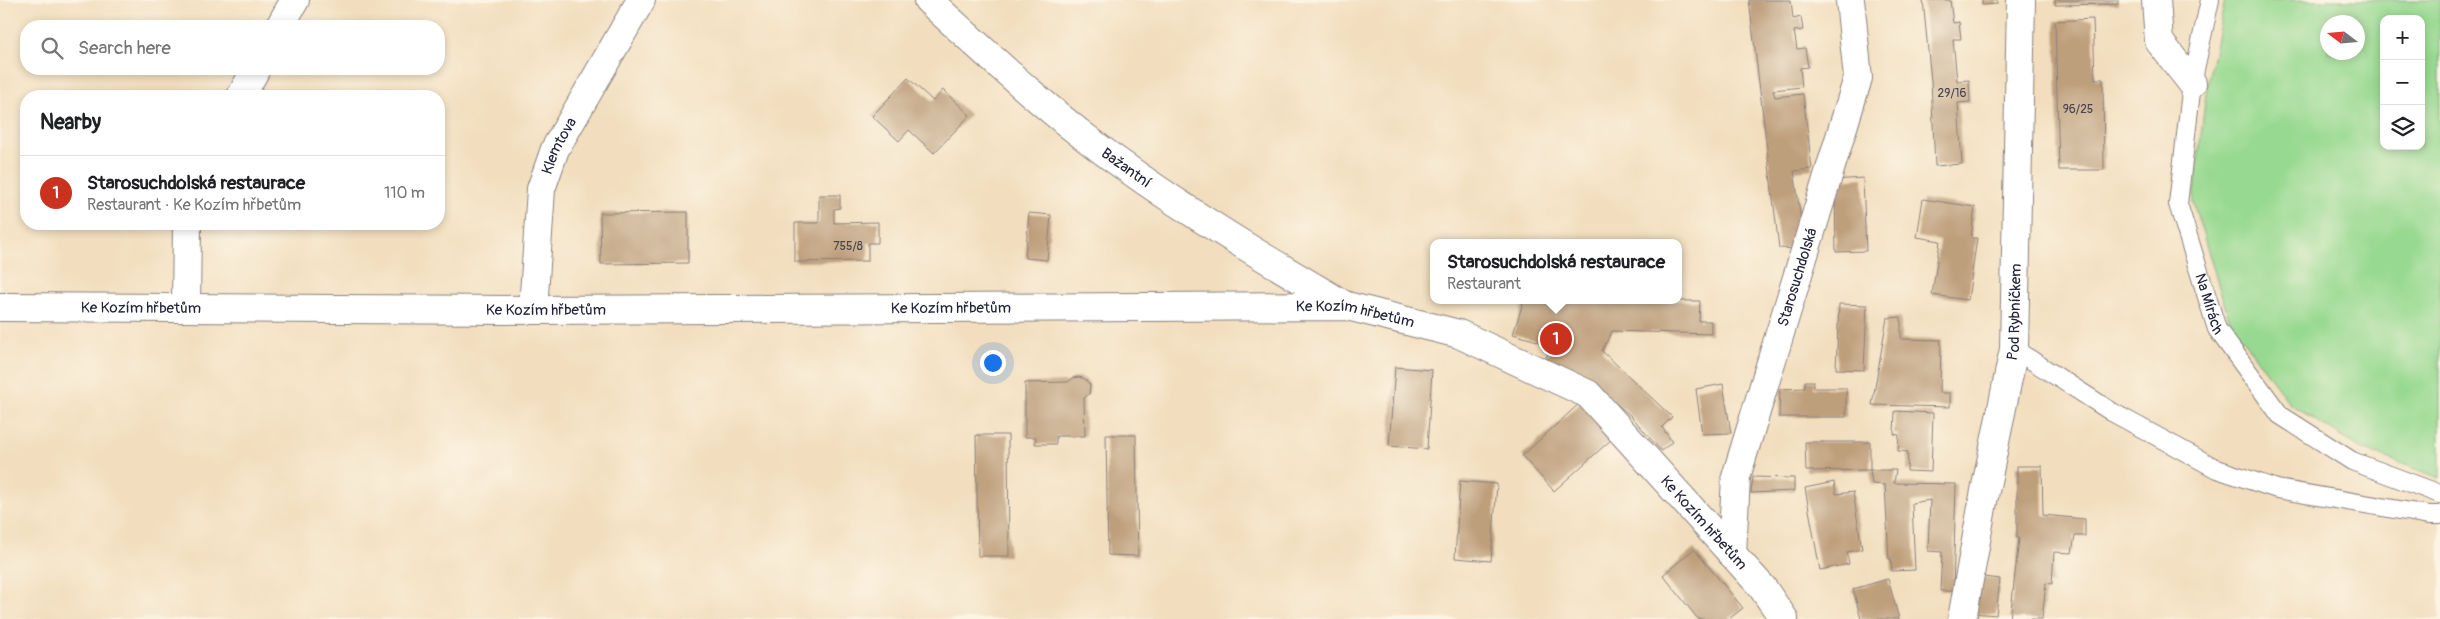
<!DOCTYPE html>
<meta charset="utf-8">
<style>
:root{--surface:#fff;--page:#f6f6f6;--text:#202124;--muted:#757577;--line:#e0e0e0;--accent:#c8321e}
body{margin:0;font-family:Pangolin,sans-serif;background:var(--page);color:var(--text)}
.controls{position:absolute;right:15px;top:15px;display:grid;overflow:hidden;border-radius:10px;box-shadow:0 2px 8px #0003}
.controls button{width:45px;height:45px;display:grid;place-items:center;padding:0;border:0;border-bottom:1px solid var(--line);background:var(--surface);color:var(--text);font:25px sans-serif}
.compass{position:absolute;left:2320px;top:15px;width:45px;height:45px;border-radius:50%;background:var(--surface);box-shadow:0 2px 8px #0003;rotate:286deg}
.you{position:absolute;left:992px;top:362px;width:18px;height:18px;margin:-12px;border:4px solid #fff;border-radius:50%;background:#1a73e8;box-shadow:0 0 0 8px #1a73e833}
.badge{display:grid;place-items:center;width:32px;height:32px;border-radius:50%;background:var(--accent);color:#fff;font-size:16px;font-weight:700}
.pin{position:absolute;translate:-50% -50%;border:2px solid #fff;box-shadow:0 1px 5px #0006}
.popup{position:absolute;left:1430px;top:239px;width:252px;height:65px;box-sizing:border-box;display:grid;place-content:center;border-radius:10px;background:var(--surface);filter:drop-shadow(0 1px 4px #0005);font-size:16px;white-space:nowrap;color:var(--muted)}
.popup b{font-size:19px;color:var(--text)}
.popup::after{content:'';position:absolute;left:50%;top:100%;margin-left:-10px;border:10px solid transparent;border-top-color:var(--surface)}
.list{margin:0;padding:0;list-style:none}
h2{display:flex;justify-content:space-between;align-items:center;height:65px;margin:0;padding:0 20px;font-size:21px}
h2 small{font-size:16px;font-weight:400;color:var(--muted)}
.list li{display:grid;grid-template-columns:32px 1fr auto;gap:15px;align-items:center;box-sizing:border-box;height:75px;padding:0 20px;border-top:1px solid var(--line)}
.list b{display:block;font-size:19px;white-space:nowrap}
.list p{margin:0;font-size:16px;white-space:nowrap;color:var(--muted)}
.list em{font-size:16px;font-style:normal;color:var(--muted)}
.icon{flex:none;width:28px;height:28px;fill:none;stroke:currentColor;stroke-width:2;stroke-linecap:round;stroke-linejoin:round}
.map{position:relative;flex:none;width:2440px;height:619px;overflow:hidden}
.search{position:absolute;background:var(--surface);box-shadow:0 2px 8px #0003;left:20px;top:20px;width:425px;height:55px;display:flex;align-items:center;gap:12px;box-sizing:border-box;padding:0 18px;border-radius:20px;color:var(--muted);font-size:19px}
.panel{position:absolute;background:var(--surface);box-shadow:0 2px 8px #0003;left:20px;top:90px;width:425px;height:140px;border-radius:20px}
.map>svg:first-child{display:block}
</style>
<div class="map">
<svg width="2440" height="619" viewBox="0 0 2440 619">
<rect width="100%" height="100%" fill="#fcf5e5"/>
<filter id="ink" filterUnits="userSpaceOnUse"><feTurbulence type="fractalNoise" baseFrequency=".02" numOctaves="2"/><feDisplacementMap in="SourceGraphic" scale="10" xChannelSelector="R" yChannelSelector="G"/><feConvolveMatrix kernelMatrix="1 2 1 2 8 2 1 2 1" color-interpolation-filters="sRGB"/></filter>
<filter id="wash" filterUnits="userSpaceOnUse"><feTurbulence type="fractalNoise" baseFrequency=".0096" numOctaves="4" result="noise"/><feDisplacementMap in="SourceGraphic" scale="20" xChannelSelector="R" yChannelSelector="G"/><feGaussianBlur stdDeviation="1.12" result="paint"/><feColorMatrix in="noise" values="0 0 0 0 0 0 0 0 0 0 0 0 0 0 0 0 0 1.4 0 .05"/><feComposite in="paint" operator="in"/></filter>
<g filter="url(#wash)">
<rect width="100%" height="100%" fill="#f2debe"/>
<path fill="#97d990" stroke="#5c7e66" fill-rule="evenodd" d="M2225 0H2440V478L2358 447 2290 404 2230 322 2193 202 2207 85ZM2384 19H2421V146H2384ZM2328 22H2358V52H2328Z"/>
<g id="blocks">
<path fill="#be9f7c" d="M1749 0H1791L1793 19 1801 17 1803 30 1794 31 1797 49 1805 48 1808 67 1800 68 1802 87 1773 90 1775 97 1803 94 1812 169 1794 171 1801 220 1799 249 1779 248Z
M1923 0H1950L1953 23 1959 22 1961 39H1953L1957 81 1969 80 1970 102 1958 103 1962 164 1935 166 1931 81Z
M1982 0H1997V4L1982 5Z
M2055 0H2118V4L2055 5Z
M2093 19 2095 79H2103L2104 170H2059L2055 21Z
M908 78 933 101 943 90 970 115 934 153 909 130 899 141 872 116Z
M1863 178 1866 251 1836 252 1835 180Z
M819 195H840V208L834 209V223L878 222V243H868V261L795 262V223H819Z
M1923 199 1975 207 1971 238H1977L1968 300 1932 295 1940 241 1917 237Z
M688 212V263L601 264 600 213Z
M1029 213 1051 215 1047 260 1025 258Z
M1524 300 1700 301 1699 321H1711V334L1612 331 1602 351 1672 417 1662 427 1672 442 1661 451 1632 417 1590 381 1546 358 1551 345 1513 334Z
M1839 304 1867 305 1864 370 1836 369Z
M1901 317V339L1941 340 1940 393H1950V407L1872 405 1887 318Z
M1395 367 1432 370 1427 449 1389 446Z
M1079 377 1085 379 1090 385 1089 394 1084 398 1085 436H1056V444H1035L1036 437H1025V383L1068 382 1073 378Z
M1805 381H1814L1813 388H1846V417H1779L1780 389 1805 388Z
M1723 384 1731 433 1702 434 1696 389Z
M1581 402 1613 438 1554 491 1522 456Z
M1895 411 1933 413 1931 472 1907 471 1908 452 1898 451 1899 435 1894 434Z
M976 435H1008L1009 556H978Z
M1106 435H1136L1138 556 1108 555Z
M1805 442H1870V470L1806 471Z
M2017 466H2042L2043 515 2085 519V536H2075L2072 553 2054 552 2052 584 2046 583 2042 619H2010L2019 538H2017Z
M1870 470H1896L1894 483 1956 484 1953 591H1940L1942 552 1928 551 1930 500 1912 503 1915 570 1892 571 1891 559H1889L1885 485 1872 484Z
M1753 477 1794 478V491L1751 493Z
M1460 481 1497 484 1491 561 1455 558Z
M1834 482 1836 494 1853 492 1862 549 1847 552 1849 564 1820 570 1805 488Z
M1694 549 1743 608 1729 619H1698L1663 575Z
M1977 576 2000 579 1996 615 1973 613Z
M1888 579 1899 619H1861L1853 589Z"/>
</g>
</g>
<g filter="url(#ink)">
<use href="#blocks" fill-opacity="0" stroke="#8a807c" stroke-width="1"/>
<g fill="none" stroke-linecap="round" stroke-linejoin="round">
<g stroke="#8a807c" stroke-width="20">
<g id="lane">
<path id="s1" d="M2210 0 2192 83 2178 204 2217 329 2280 415 2352 461 2440 494"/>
<path d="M2014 349 2112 412 2217 469 2277 489 2429 515H2440"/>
</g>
</g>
<g stroke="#8a807c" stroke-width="30">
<g id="street">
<path id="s2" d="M928 0C990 57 1052 115 1121 164 1193 216 1269 261 1346 306"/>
<path d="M2156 0 2159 41 2192 83"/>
<path d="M280 26 295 0"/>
<path d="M241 96 256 69"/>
<path id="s3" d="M0 307 533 310 1347 306 1459 334 1588 394 1762 587 1784 619"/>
<path d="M186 307 187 224"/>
<path id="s4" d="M533 310 541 189 555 149 641 0"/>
<path id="s5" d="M1732 554 1736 477 1858 78 1850 0"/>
</g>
</g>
<g stroke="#8a807c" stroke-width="30">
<g id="secondary">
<path id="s6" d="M1962 619 1984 496 2014 349 2021 0"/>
</g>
</g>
<use href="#lane" stroke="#fff" stroke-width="18"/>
<use href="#street" stroke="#fff" stroke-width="28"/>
<use href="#secondary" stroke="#fff" stroke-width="28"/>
</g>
</g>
<g text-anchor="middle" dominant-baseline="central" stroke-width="4.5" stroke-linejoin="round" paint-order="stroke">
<g font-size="12" fill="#49414b">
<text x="1952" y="93">29/16</text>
<text x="2078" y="109">96/25</text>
<text x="848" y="246">755/8</text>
</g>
<g font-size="15" fill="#22223b" stroke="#fcf5e5">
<text stroke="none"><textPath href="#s4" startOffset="168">Klemtova</textPath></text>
<text stroke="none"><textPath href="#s2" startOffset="260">Bažantní</textPath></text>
<text stroke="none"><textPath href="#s5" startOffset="286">Starosuchdolská</textPath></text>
<text stroke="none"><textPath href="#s1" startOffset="311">Na Mírách</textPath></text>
<text stroke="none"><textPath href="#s3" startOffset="141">Ke Kozím hřbetům</textPath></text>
<text stroke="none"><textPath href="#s3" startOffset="951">Ke Kozím hřbetům</textPath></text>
<text stroke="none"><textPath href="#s3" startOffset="546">Ke Kozím hřbetům</textPath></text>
<text stroke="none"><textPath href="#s6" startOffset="312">Pod Rybníčkem</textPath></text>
<text stroke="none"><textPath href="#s3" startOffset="1356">Ke Kozím hřbetům</textPath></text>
<text stroke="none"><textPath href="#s3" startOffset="1778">Ke Kozím hřbetům</textPath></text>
</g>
</g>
</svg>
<div class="controls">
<button>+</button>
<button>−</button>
<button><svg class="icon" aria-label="layers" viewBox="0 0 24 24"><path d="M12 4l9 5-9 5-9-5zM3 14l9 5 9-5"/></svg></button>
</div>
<svg class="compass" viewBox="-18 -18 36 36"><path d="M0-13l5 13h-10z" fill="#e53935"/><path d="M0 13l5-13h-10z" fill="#757577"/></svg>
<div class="you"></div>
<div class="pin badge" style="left:1556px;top:339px">1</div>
<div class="popup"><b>Starosuchdolská restaurace</b>Restaurant</div>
<div class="search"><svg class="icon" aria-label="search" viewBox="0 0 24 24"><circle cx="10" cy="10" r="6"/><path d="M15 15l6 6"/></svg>Search here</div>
<section class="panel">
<h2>Nearby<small></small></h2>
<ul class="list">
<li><span class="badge">1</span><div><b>Starosuchdolská restaurace</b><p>Restaurant · Ke Kozím hřbetům</p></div><em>110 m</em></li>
</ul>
</section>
</div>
